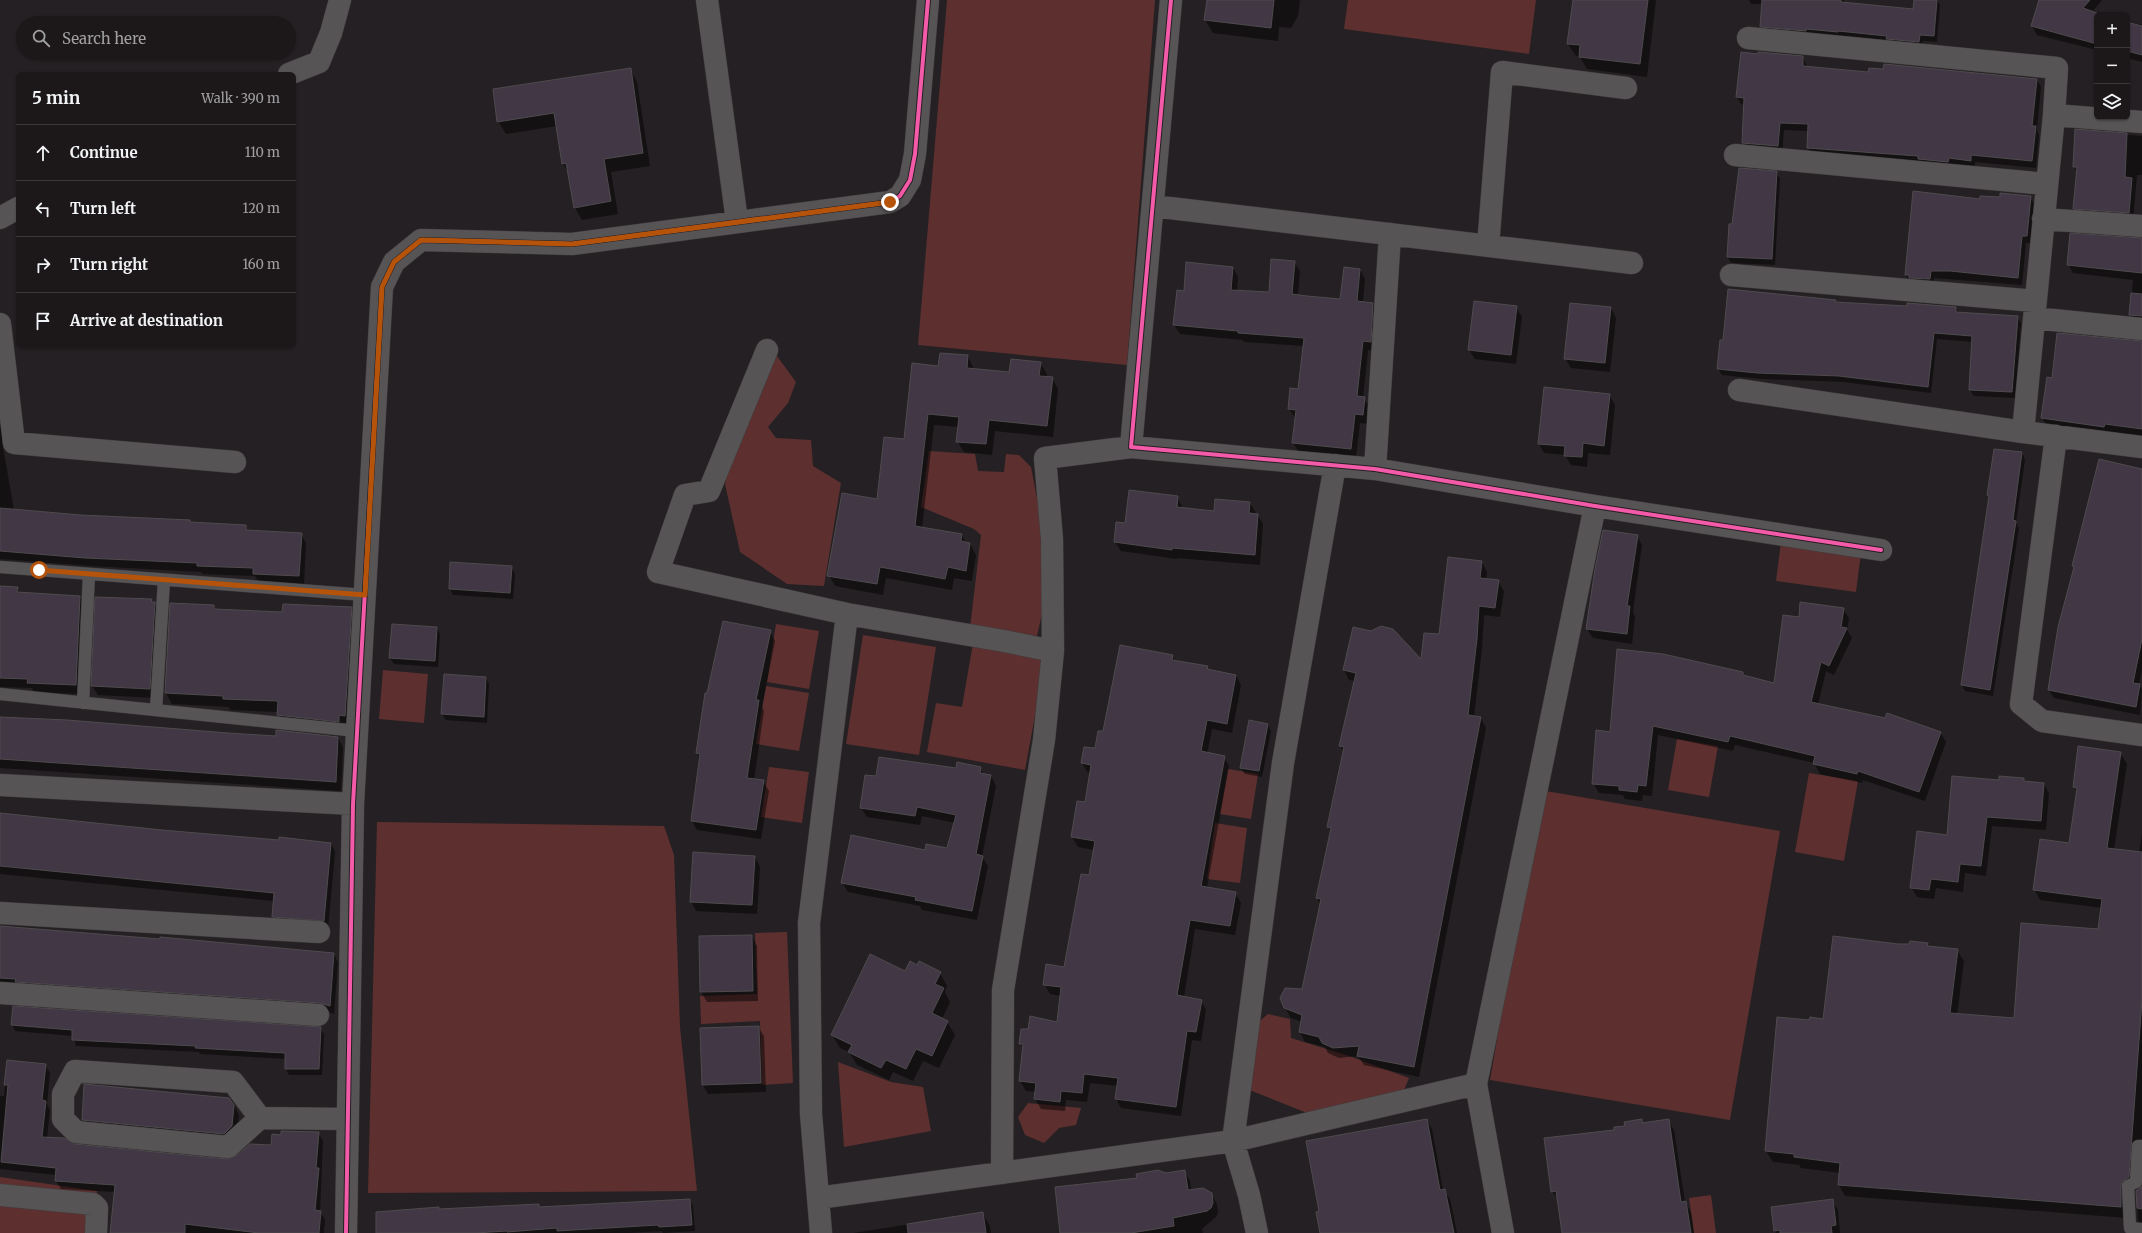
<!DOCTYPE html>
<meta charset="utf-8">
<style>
:root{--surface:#1c181a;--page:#252123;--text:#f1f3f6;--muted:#a0a0a2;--line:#3a3739}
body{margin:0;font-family:Merriweather,serif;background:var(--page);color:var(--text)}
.controls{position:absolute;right:12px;top:12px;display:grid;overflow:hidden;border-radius:6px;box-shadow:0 1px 3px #0004}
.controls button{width:36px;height:36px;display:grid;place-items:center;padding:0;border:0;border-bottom:1px solid var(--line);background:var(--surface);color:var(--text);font:20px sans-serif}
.stop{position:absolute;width:12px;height:12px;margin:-9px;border:3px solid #b45309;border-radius:50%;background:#fff}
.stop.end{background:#b45309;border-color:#fff;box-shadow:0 1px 4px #0008}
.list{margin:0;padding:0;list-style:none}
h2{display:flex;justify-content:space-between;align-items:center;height:52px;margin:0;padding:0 16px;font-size:17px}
h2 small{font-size:13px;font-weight:400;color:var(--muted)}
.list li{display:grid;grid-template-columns:26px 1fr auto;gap:12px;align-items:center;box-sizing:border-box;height:56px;padding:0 16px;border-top:1px solid var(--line)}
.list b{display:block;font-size:15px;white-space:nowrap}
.list em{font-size:13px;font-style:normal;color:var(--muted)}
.icon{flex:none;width:22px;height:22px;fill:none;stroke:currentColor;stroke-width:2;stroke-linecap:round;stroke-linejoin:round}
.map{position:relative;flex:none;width:2142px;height:1233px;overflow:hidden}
.search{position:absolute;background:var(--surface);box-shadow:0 1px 3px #0004;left:16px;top:16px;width:280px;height:44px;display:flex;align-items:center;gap:10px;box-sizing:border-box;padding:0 14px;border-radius:22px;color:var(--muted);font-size:15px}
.panel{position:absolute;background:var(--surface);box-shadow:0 1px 3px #0004;left:16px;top:72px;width:280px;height:276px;border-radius:6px}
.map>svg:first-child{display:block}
</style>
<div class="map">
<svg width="2142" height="1233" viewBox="0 0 2142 1233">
<rect width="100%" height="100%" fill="#252023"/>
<path fill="#5d302f" d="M947 0H1155L1127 365 918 345Z
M1348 0H1536L1529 54 1344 29Z
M774 352 796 382 788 403 768 427 776 438 811 440 813 466 841 483 824 586 787 584 740 552 725 484 735 434 760 396Z
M929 451 975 454 978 471 1004 472 1006 454 1019 455 1031 467 1047 550 1045 600 1037 636 970 628 981 535 974 529 921 507Z
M1781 542 1861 553 1856 592 1776 581Z
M776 624 819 631 809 689 767 682Z
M863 635 936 647 919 755 846 744Z
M973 643 1046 656 1025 770 927 752 936 703 962 707Z
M383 670 428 674 424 723 379 719Z
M766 686 809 693 799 751 756 744Z
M1677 739 1718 746 1709 797 1668 790Z
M769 767 809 772 802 823 761 817Z
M1228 769 1258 774 1251 819 1220 814Z
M1809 773 1858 781 1844 861 1795 852Z
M1540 790 1780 831 1730 1120 1490 1080Z
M377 822 664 826 674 855 680 1027 697 1191 368 1193Z
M1215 823 1247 828 1240 883 1207 879Z
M787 932 793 1083 762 1085 760 1021 701 1024 700 996 757 994 755 933Z
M1268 1014 1290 1019 1291 1038 1349 1056 1409 1078 1402 1095 1312 1115 1242 1087 1251 1028Z
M838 1062 891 1082 923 1087 931 1131 844 1147Z
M1028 1103 1081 1108 1076 1125 1059 1128 1044 1143 1025 1135 1018 1117Z
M0 1177 97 1191 95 1233H0Z
M1711 1195 1716 1233H1694L1689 1198Z"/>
<path fill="#0007" d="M1208 0H1300L1298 16 1291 28 1279 27 1278 41 1213 33 1205 20Z
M1574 0H1656L1647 77 1587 69 1580 57 1576 56 1568 44Z
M1749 0H1844V3L1914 10 1915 0H1937L1940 5 1937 42 1923 41 1922 48 1765 33 1761 26 1763 4H1751Z
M2040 0H2102L2093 11 2107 15H2097V50L2037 35 2032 26Z
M2127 21 2142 25V62L2127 58Z
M1803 57 1807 67 1869 73 2037 80 2041 87 2037 130 2039 135 2036 168 1975 162V168L1812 155 1808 148V131L1784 130 1782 154 1747 150 1743 143 1745 105 1741 104 1737 97Z
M630 69 637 82 650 166 611 172 618 214 582 220 575 208 569 174 563 164 557 126 506 134 498 121Z
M2076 130 2142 136V175H2137L2133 221 2079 217 2074 208 2077 172 2074 166Z
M1776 172 1780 179 1775 265 1731 263 1728 257 1733 225Z
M2030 197 2034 204 2031 243H2026L2022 285 1934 278 1933 286 1910 282 1906 275 1981 201Z
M2142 239V325L2135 324 2130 315 2133 280 2073 273 2068 264Z
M1294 262 1300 271 1298 295 1341 300 1360 270 1365 279 1363 302 1372 303 1378 313 1376 351 1368 350 1363 398 1370 407 1368 424 1360 423 1356 458 1299 452 1293 443 1296 419 1289 409 1299 390 1304 346 1244 342 1243 340 1180 334 1174 325 1184 292 1233 268 1238 277 1237 291 1270 293Z
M1835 301 1836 303 1908 307 1956 308 1959 313 2017 317 2021 323 2015 398 1974 396 1970 390 1973 342 1937 339 1931 393 1843 382 1761 379 1722 375 1718 369Z
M1516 307 1522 317 1516 364 1475 359 1469 350Z
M1611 308 1616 318 1610 372 1571 368 1565 358Z
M2142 346V437L2048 427 2042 418 2052 379Z
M968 356 974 370 1010 374 1040 363 1047 374 1046 377 1052 378 1058 389 1053 437 995 431 992 455 964 452 957 441 959 427 934 425 922 528 962 535 966 543 970 544 976 555 972 581 954 578 952 590 886 578 883 595 835 586 829 575 878 500 939 367Z
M1609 395 1615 405 1610 455 1588 453 1587 467 1571 465 1565 455 1544 453 1539 444Z
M0 412 4 441H2L14 510 245 526 248 531 301 534 306 543 304 584 259 582 255 576 203 574 201 572 91 566 0 559Z
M2022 453 2025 460 2016 523 2019 528 1993 696 1965 691 1962 685 1990 498 1988 495Z
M2142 470V670L2139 685 2142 689 2140 715 2054 698 2049 690 2074 569 2073 566Z
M1177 497 1183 508 1215 512 1216 500 1250 503 1263 524 1260 565 1177 558V559L1121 551 1115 542 1126 524Z
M1637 536 1642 545 1633 612 1635 617 1632 644 1593 638 1587 629Z
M1482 562 1487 572 1486 580 1498 581 1504 591 1500 617 1484 615 1482 649 1474 717 1481 718 1486 728 1419 1077 1364 1065 1358 1056 1339 1058 1328 1053 1325 1047 1305 1042 1300 1032 1302 1022 1291 1018 1285 1008 1303 990 1321 905 1317 898 1331 832 1328 827 1344 752 1340 746 1355 681 1349 680 1344 670 1422 662 1440 635Z
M511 567 515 574 513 599 453 595 450 589Z
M0 587 17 588 20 594 80 597 85 606 81 694 34 692 32 688 0 687Z
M151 600 160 613 155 698 98 695 92 686Z
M171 604 214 606 216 610 283 613 351 608 357 619 351 726H284L278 712 230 710 229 707 172 704 166 693Z
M1843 609 1849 618 1847 630 1852 638 1834 675 1826 671 1818 705 1940 732 1946 742 1925 801 1863 780 1862 783 1820 774 1814 763 1735 745 1733 751 1658 735 1652 796 1643 795 1642 801 1625 799 1623 795 1599 793 1593 783 1611 733 1743 673 1745 677 1775 684 1799 618Z
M437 628 440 634 438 667 394 664 390 658Z
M770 631 775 641 762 707 764 711 754 780 763 781 769 791 761 839 697 830 692 821 701 760 697 753 708 694Z
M1172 656 1175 661 1207 667 1209 671 1236 675 1241 685 1232 733 1212 729 1207 754 1224 757 1229 766 1207 888 1235 893 1241 903 1235 935 1195 929 1184 997 1201 1000 1206 1010 1201 1041 1192 1040 1181 1116 1121 1108 1116 1099 1118 1086 1090 1083 1087 1102 1066 1100 1065 1111 1041 1109 1035 1099 1036 1092 1026 1091 1020 1081 1023 1049 1021 1044 1029 1030 1058 1023 1061 996 1050 994 1044 984 1065 968 1090 876 1094 850 1078 847 1072 837 1086 803 1091 773H1088L1082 763 1096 750 1104 732Z
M486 678 489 684 487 723 446 720 442 714Z
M0 717 277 737 338 738 343 747 341 791 0 768Z
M1268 725 1271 731 1262 777 1245 774 1241 768Z
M2120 753 2127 764 2114 850 2139 853 2142 834V1150L2128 1193 2127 1218 1845 1196 1839 1185 1840 1173 1801 1168 1799 1165 1773 1162 1766 1151 1810 1021 1824 1020 1898 945 1927 944 1929 947 1957 950 1964 961 1957 1015 2015 1019 2099 930 2102 908 2040 900 2034 889 2070 844 2078 794 2074 787Z
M980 768 984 775 991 776 996 786 982 857 988 866 977 920 922 910 920 906 848 892 842 882 926 851 948 850 955 823 922 816 920 825 867 817 861 808 877 777Z
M2024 779 2026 782 2044 784 2049 793 2046 830 1992 826 1986 876 1965 873 1963 892 1936 888 1934 899 1917 897 1911 887 1948 836 2000 781Z
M0 814 162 831 279 841 331 843 335 852 328 929 277 925 273 916 274 901 0 874Z
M755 857 760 867 757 914 696 911 691 901Z
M0 926 334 954 338 963 334 1014 324 1010 0 985Z
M752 936 757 946 758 1001 707 1002 701 992 700 937Z
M917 966 940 973 947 986 945 992 950 1002 942 1019 947 1022 955 1035 939 1068 923 1061 913 1081 893 1072 889 1080 857 1065 849 1052 840 1048 832 1035 906 972Z
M12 1024 320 1028 324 1034 322 1075H289L286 1069V1059L200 1054 199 1052 76 1046 73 1036 15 1031Z
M758 1027 764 1036 766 1092 708 1094 703 1085Z
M8 1061 45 1065 50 1073 47 1104 50 1110 47 1138 74 1145 227 1160 272 1146 281 1136 318 1133 323 1141 320 1212 325 1220 324 1233H111L115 1192 61 1189 56 1181V1175L0 1169V1096H4Z
M85 1086 234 1105 239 1115 237 1136 229 1143 87 1128 82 1119Z
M1426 1120 1432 1129 1443 1190 1450 1199 1457 1233H1321L1320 1212Z
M1641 1120 1643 1124 1668 1120 1674 1130 1685 1202 1691 1212 1694 1233H1563L1559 1201 1552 1191 1615 1131Z
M1184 1171 1190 1181 1191 1191 1211 1194 1217 1204 1218 1213 1216 1217 1202 1229 1203 1233H1061L1166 1174Z
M2142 1188V1227L2138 1221 2137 1191Z
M690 1200 693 1206 695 1231 663 1233 662 1231 629 1233H377L439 1208 440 1210 539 1205 540 1208Z
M1832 1200 1838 1210 1840 1233H1776L1775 1231Z
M982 1213 990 1226 991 1233H853Z"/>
<path fill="#423745" stroke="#4e4b4e" d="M1207 0H1274L1271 28 1204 20Z
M1573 0H1648L1640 64 1579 57 1580 45 1567 44Z
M1762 0H1841V2L1913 9 1914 0H1937L1934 36 1920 35 1919 42 1886 39 1887 36 1838 31V32L1806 29V31L1760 27Z
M2039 0H2090L2083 8 2097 13V44L2031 26Z
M2127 22 2142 26V55L2127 51Z
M1741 52 1758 54V52L1803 56V66L1868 72 1869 68 1883 69 1884 64 2037 79 2032 126H2036L2032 161 1971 155V161L1949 158 1948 162 1918 159V156L1807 148 1808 124 1780 123 1778 146 1742 143 1744 98 1736 97Z
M631 68 643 153 604 159 611 201 574 208 566 163 562 164 554 113 497 122 493 89Z
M2075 129 2127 133 2125 177 2132 178 2129 213 2073 209 2077 167H2073Z
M1739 168 1777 171 1772 259 1727 257 1729 224H1732Z
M1913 191 1980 199V196L2000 197V193L2031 196 2027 236H2022L2018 278 1950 271H1931L1930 279 1909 278V275H1905Z
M2070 233 2142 238V273L2067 265Z
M1271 259 1295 261 1292 294 1307 296 1340 299 1344 267 1360 269 1357 301 1373 303 1371 342 1363 341 1357 396 1365 397 1363 415 1355 414 1351 449 1292 443 1296 410 1288 409 1290 388 1298 389 1304 338 1238 333V331L1173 325 1177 290 1184 291 1186 262 1233 267 1231 290 1269 292Z
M1728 289 1836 300 1835 302 1907 306V303L1956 307V312L2018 316 2012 392 1969 390 1972 336 1934 333 1928 387 1839 376 1757 373 1717 369 1720 340H1723Z
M2131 293 2142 294V316L2129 315Z
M1474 301 1517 306 1511 355 1468 350Z
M1570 303 1611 307 1605 363 1564 359Z
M2057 333 2142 341V429L2105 424 2104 427 2041 418 2047 377 2052 378Z
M940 353 968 355 967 368 1009 372 1011 359 1041 362 1039 376 1053 377 1047 426 989 420 986 444 956 442 959 417 928 414 915 526 962 534 961 541 970 543 966 571 948 567 945 579 880 567 877 584 827 576 842 493 877 499 884 437 904 439 912 363 938 366Z
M1544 387 1610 394 1604 446 1583 443 1582 457 1564 456 1565 446 1538 444Z
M1994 449 2022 452 2013 520 2016 521 1990 690 1961 685 1989 496 1987 495Z
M2099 459 2142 469V639L2133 683 2140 684 2136 707 2048 690 2058 627 2074 567 2072 566Z
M1129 490 1178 496 1177 507 1214 511 1215 499 1250 502 1249 513 1258 514 1255 555 1172 548V550L1114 542 1116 522 1125 523Z
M0 508 81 515 190 520V522L246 525V530L302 533 299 576 253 574V568L197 566V563L85 558 0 551Z
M1603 530 1638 535 1627 606H1630L1627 634 1586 629 1595 569Z
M1448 557 1482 561 1480 578 1499 580 1495 608 1479 606 1477 639 1468 715 1481 717 1414 1067 1357 1056 1359 1046 1333 1048 1322 1043 1319 1037 1299 1032 1302 1015 1284 1008 1280 998 1285 988 1302 989 1321 899 1316 898 1331 828 1327 827 1344 747 1339 746 1356 673 1343 670 1353 627 1371 631 1381 626 1393 629 1421 659 1424 633 1439 634Z
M450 562 512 566 510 593 449 589Z
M0 586 18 587 17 592 80 596 76 685 27 683 28 679 0 678Z
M95 597 152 599 151 602H155L150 689 91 686Z
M1800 602 1844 608 1841 627 1847 628 1829 666 1821 662 1811 702 1885 718 1887 713 1941 732 1919 792 1858 771 1857 774 1813 764 1815 756 1730 736 1728 742 1653 726 1646 786 1638 785 1637 792 1619 790V786L1592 784 1596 730 1610 732 1617 649 1663 654 1743 672V675L1774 683 1783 615 1799 617Z
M170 603 214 605V609L282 612 283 604 352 607 345 716 339 715V722L277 715 278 701 223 699V696L165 693Z
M723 621 771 630 756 700H759L747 778 764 780 756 830 691 821 700 754 696 753 705 693H707Z
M392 624 437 627 435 661 389 658Z
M1120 645 1173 655 1172 660 1208 666 1207 669 1236 675 1227 724 1207 720 1201 751 1225 756 1201 886 1236 892 1230 926 1190 920 1177 995 1202 1000 1196 1032 1187 1031 1176 1107 1115 1099 1118 1078 1084 1074 1082 1093 1061 1091 1060 1102 1034 1099 1036 1083 1019 1081 1023 1044H1019L1021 1029H1028L1030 1016 1057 1022 1061 987 1043 985 1046 964 1064 967 1081 874 1089 875 1095 841 1071 837 1077 801 1085 802 1091 765 1081 763 1084 747 1095 748 1098 731H1103Z
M444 674 486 677 484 717 441 714Z
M0 717 67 720 228 733 276 736V730L338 737 336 782 0 759Z
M1249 720 1268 724 1259 771 1240 768Z
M2078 746 2121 752 2107 848 2142 852V1000L2129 1177 2122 1182 2121 1186V1207L1838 1185 1840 1163 1794 1157V1154L1765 1151 1777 1017 1809 1020 1810 1017 1823 1019 1833 936 1898 944H1909L1910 941 1928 943 1927 946 1958 949 1950 1013 2014 1018 2021 923 2098 929 2102 899 2033 890 2040 839 2069 843 2077 788 2073 787Z
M879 757 956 768 957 762 981 767 980 773 991 775 976 854 983 856 972 911 915 900 916 897 841 883 851 835 925 850 926 844 947 848 956 815 917 807 915 816 860 808 865 775 876 776Z
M1952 776 1999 780V776L2024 778V781L2044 783 2041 821 1987 817 1981 866 1960 864 1958 882 1931 879 1929 890 1910 888 1917 831 1947 835Z
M0 813 162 830 279 840V837L331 843 324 921 272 917 274 893 0 866Z
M693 852 755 856 752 905 690 902Z
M0 926 160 939V937L334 953 330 1006 319 1003 15 982 16 979 0 978Z
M752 935 753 991 700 992 699 936Z
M870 954 905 971 910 961 917 965 919 961 941 972 935 984 944 988 932 1013 948 1021 932 1056 916 1049 906 1069 886 1060 881 1068 848 1052 852 1045 831 1035Z
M13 1006 321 1027 319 1069H285V1053L195 1048 196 1046 72 1040V1030L11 1025Z
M759 1026 761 1083 702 1085 700 1028Z
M7 1060 46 1064 42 1100 46 1101 42 1137 64 1138 75 1144 227 1159 236 1156 250 1144 271 1145 272 1134 281 1135V1131L319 1132 316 1168H319L315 1210 321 1211 319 1233H259L185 1224V1233H110L115 1185 55 1181 56 1168 1 1162 8 1085H4Z
M84 1084 229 1098 234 1105 232 1126 224 1134 82 1120Z
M1427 1119 1440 1190 1445 1189 1454 1233H1320L1316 1212 1319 1211 1306 1141Z
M1642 1119V1123L1669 1119 1681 1202 1686 1201 1691 1233H1562L1556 1191 1551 1192 1544 1138 1614 1130V1127L1625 1126 1624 1122Z
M1158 1170 1166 1173 1185 1170 1188 1190 1203 1188 1212 1193 1213 1203 1211 1208 1207 1211 1173 1218 1174 1226 1131 1233H1060L1055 1187 1137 1178 1136 1174Z
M2142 1186V1209L2137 1208 2136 1191Z
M690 1199 692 1225 659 1227 658 1225 557 1231V1228L507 1232V1231L475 1233H376V1212L439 1207V1209L539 1204V1207Z
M1833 1199 1836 1225 1831 1226 1832 1233H1780V1230L1774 1231 1771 1207Z
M983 1212 986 1233H908L907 1224Z"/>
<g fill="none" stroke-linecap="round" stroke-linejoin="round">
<g stroke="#403c3e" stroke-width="13">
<path id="service" d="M0 567 365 595
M0 694 357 731
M83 703 89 574
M156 710 164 580
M2142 1146H2138L2136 1182 2128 1186 2130 1228 2142 1229"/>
</g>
<g stroke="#403c3e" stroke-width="23">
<path id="minor" d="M707 0 737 221
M1171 0 1131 447 1375 469 1595 506 1881 550
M1748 38 2057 68 2054 115 2023 432
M289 74 319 62 331 33 340 0
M2054 115 2142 122
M1735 155 2046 184
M1153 206 1632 263
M0 218 18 208
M2043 219 2142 226
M1488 246 1502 72 1626 88
M1731 275 2035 301
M2034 318 2142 329
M0 324 14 443 235 462
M767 350 709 491 685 495 658 572 847 614 1004 641 1053 651 1044 740 1003 990 1002 1173
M1739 390 2023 432 2142 447
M2056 436 2021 704 2042 721 2142 735
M1375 469 1390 234
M1053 651 1052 539 1045 458 1131 447
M0 785 353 804
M0 913 319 932
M0 993 318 1015
M1476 1084 1595 506
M260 1118 233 1082 75 1071 63 1094V1119L76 1132 228 1147 260 1118 347 1119
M0 1195 93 1204 97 1208 96 1233
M818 1198 1233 1141 1283 763 1335 465
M346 1233 353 804 382 287 394 262 421 240 572 244 890 202 900 196 910 180 915 154 928 0
M821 1233 811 1114 809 923 847 614
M1257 1233 1249 1195 1233 1141 1476 1084 1503 1233"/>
</g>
<use href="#service" stroke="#575456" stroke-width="12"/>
<use href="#minor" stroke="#575456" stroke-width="22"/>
<g stroke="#261f24" stroke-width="6">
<path id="cycleway" d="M1171 0 1131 447 1375 469 1595 506 1881 550
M346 1233 353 804 382 287 394 262 421 240 572 244 890 202 900 196 910 180 915 154 928 0"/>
</g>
<use href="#cycleway" stroke="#f35aa7" stroke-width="4"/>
</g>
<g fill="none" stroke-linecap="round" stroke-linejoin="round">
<path stroke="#b45309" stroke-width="5" d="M39 570 365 595 382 287 394 262 421 240 572 244 890 202"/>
</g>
</svg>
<div class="controls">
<button>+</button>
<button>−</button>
<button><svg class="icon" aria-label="layers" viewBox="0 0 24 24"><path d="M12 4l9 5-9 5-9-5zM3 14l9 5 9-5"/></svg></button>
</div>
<div class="stop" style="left:39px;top:570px"></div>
<div class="stop end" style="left:890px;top:202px"></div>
<div class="search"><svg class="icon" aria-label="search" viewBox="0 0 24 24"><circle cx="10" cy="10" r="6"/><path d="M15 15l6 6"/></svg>Search here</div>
<section class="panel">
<h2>5 min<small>Walk · 390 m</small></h2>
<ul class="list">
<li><svg class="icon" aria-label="ahead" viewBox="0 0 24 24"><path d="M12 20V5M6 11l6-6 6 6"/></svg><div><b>Continue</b></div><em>110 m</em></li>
<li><svg class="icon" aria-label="left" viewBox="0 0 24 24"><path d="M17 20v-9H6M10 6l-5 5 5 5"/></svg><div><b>Turn left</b></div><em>120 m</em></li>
<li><svg class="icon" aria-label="right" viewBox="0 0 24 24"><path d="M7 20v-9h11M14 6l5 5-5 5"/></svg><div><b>Turn right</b></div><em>160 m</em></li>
<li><svg class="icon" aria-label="arrive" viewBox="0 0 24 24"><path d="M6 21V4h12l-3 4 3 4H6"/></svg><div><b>Arrive at destination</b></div></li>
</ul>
</section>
</div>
